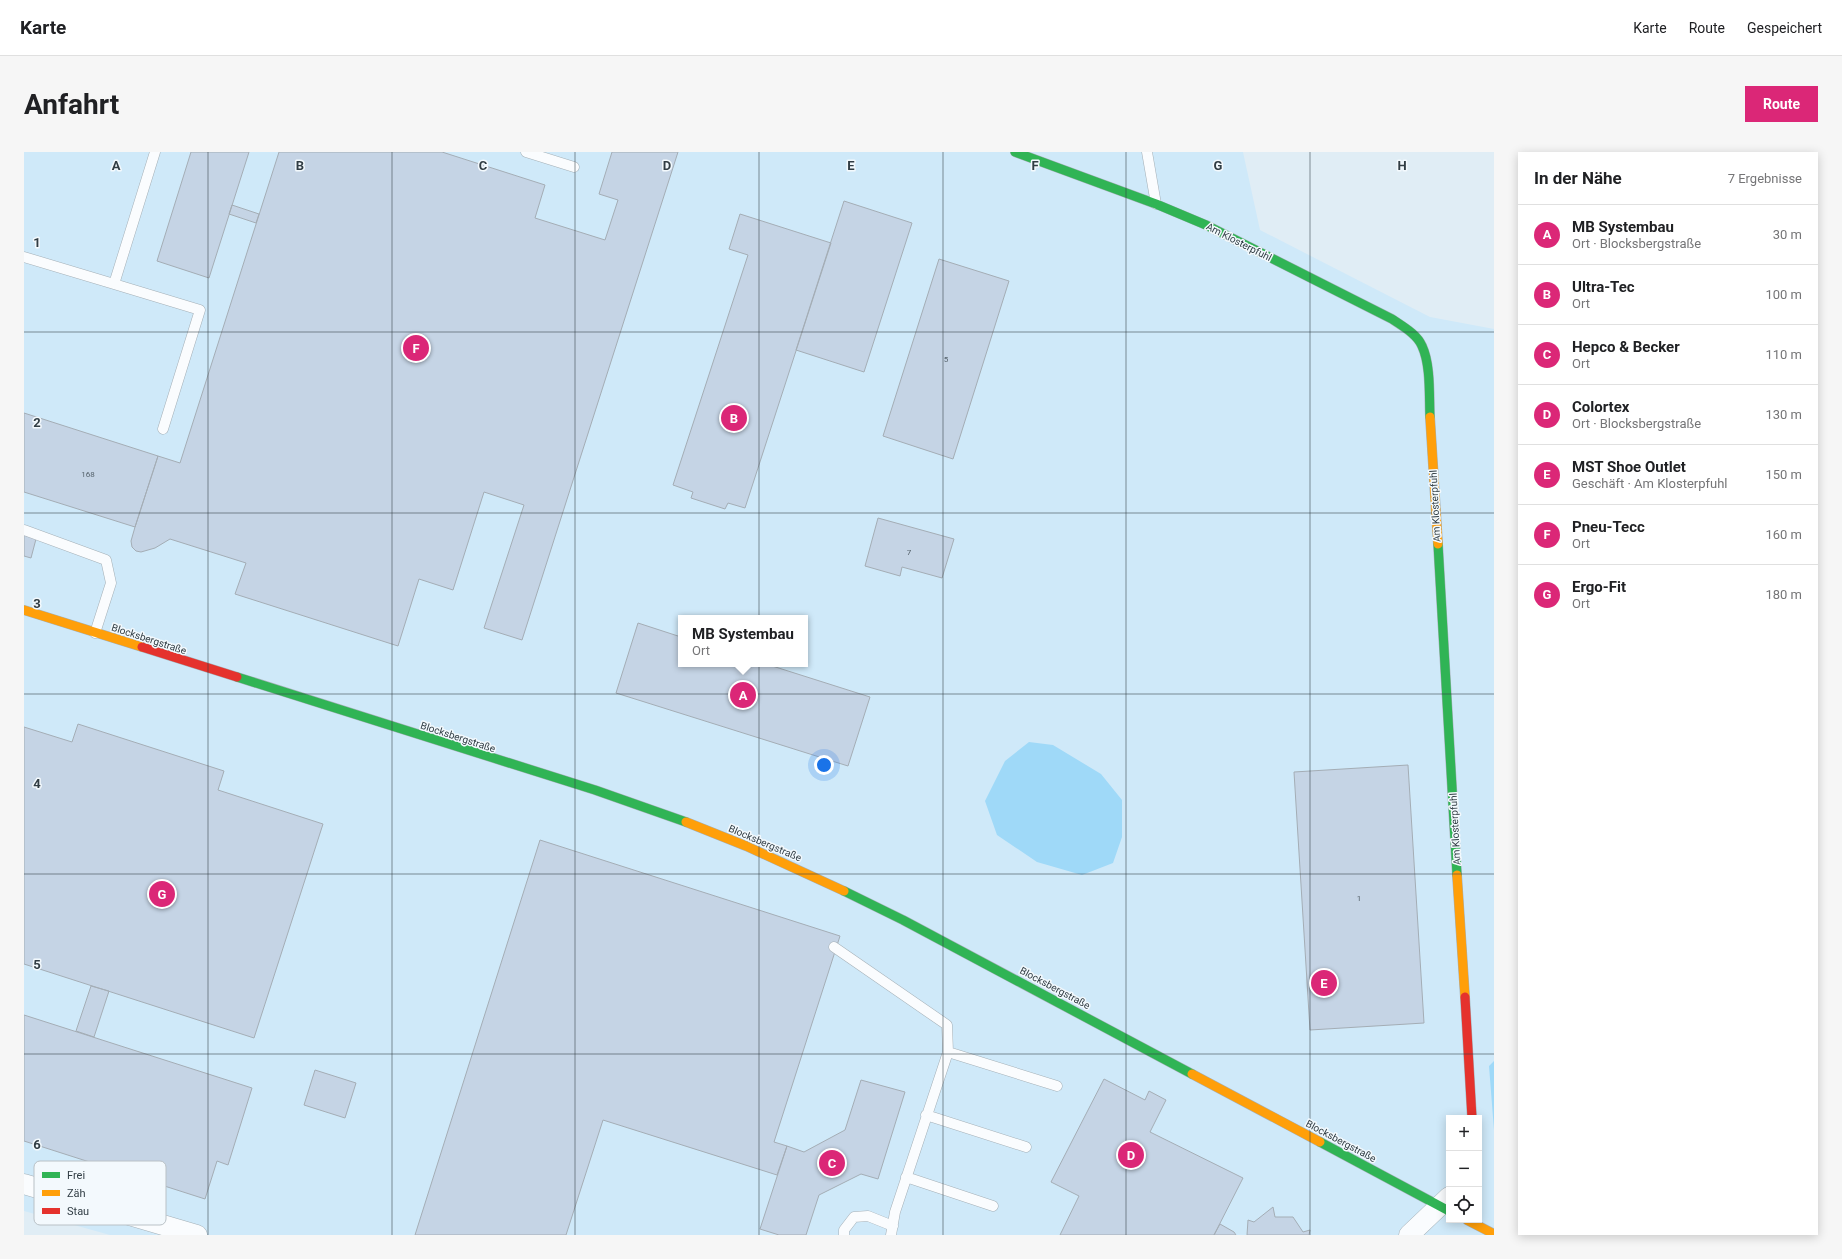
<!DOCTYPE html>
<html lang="de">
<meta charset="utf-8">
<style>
:root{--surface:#fff;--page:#f6f6f6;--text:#202124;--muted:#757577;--line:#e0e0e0;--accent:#db2777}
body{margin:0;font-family:Roboto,sans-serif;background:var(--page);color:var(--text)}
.controls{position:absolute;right:12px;bottom:12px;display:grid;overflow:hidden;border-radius:0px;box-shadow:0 2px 10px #0003}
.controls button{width:36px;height:36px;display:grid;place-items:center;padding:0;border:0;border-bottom:1px solid var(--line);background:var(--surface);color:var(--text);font:20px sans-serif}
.you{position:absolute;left:800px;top:613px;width:14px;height:14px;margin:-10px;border:3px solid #fff;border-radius:50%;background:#1a73e8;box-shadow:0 0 0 6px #1a73e833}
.badge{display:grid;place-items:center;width:26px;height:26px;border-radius:50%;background:var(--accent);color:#fff;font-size:13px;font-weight:700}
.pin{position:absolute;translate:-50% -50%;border:2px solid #fff;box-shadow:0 1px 4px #0006}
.popup{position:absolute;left:654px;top:463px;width:130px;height:52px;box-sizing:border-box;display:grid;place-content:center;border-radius:0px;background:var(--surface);filter:drop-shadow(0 1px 3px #0005);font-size:13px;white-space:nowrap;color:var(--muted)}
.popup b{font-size:15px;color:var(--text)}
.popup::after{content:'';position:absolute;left:50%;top:100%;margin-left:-8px;border:8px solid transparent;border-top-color:var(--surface)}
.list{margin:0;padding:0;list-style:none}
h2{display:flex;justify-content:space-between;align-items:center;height:52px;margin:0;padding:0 16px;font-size:17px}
h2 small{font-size:13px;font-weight:400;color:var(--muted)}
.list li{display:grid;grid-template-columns:26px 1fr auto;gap:12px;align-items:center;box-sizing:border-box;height:60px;padding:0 16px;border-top:1px solid var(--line)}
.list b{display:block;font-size:15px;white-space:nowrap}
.list p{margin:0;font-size:13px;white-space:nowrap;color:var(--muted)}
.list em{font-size:13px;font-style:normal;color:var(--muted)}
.icon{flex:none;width:22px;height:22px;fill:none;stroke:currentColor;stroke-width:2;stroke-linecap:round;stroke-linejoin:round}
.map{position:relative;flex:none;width:1470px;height:1083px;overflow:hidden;border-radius:0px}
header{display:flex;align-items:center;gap:24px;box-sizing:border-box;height:56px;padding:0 20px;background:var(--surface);border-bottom:1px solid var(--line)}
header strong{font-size:19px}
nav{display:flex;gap:22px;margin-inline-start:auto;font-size:14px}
.intro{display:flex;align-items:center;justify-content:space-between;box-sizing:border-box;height:96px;padding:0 24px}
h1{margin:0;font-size:28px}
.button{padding:10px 18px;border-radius:0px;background:var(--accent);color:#fff;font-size:14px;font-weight:700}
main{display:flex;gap:24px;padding:0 24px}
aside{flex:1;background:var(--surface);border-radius:0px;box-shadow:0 2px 10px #0003}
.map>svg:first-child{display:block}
</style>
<header>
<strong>Karte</strong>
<nav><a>Karte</a><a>Route</a><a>Gespeichert</a></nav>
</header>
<div class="intro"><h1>Anfahrt</h1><a class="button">Route</a></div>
<main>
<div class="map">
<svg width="1470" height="1083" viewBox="0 0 1470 1083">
<rect width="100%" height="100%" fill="#e0edf5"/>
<path fill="#cfe9f9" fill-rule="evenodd" d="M0 0H1219L1236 78 1406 165 1470 177V1083H86L0 1059ZM657 466H781V512H657ZM1425 966H1455V1068H1425Z"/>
<path fill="#9fd9f8" d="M1005 590 1029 593 1077 622 1098 648V685L1089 711 1058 723 1013 710 973 683 961 649 981 609Z
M1470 909V978L1465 914Z"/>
<path fill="#c5d4e5" stroke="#a4adb5" d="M167 0H225L185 126 133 109Z
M255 0H418L521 33 511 66 581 88 594 48 575 42 588 0H654L498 488 460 476 500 353 460 340 429 438 395 427 374 494 211 442 222 411 146 387 131 396 117 400 112 399 108 395 107 389 111 375 134 304 156 311Z
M820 49 888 71 840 220 772 198Z
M208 53 235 62 232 71 205 62Z
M716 62 807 91 721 356 704 351 701 357 667 346 669 340 649 333 724 103 705 97Z
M915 107 985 129 929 307 859 284Z
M0 261 134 304 111 375 0 340Z
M854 366 930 387 918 426 878 415 876 424 841 414Z
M0 383 12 387 7 406 0 404Z
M614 471 657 485V512H742L846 545 824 614 592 541Z
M54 572 200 619 194 638 299 672 230 886 0 812V575L48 590Z
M1384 613 1400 871 1286 878 1270 620Z
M516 688 816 784 750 990 763 994 753 1023 579 968 542 1083H391Z
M67 834 85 839 70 885 52 879Z
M0 863 228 936 204 1013 193 1009 181 1047 0 989Z
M291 918 332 931 321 966 280 953Z
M1080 927 1121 948 1125 939 1142 948 1126 980 1219 1026 1190 1083H1036L1055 1044 1027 1030Z
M837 928 881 940 854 1027 837 1022 795 1043 782 1083H755L736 1077 763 994 780 1000 821 978Z
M1249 1055 1251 1065H1269L1279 1080 1286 1078 1285 1083H1223L1224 1068 1230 1070Z
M1196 1072 1210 1080 1212 1083H1190Z"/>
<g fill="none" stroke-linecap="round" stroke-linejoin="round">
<g stroke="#a5b0b7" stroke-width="11">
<path id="lane" d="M131 0 90 132 176 158 139 277
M502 0 550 15
M1123 0 1132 52
M0 105 90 132
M0 378 82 408 87 431 71 481
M810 795 923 873 924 900 871 1060 867 1083
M924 900 1033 934
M902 963 1002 995
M882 1025 969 1054
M820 1083V1078L830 1065 844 1064 869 1074"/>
</g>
<g stroke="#a5b0b7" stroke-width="21">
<path id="street" d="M0 1032 173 1083
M1385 1083 1425 1045"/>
</g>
<g stroke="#a5b0b7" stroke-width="10">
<path id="fast" d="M991 0 1132 52 1182 73 1368 167C1378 174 1393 182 1398 194 1407 213 1405 244 1406 265
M1414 392 1433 723
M213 525 571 638 662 670
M820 739 879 768 1168 922
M1296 990 1425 1059"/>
</g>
<g stroke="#a5b0b7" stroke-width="10">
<path id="slow" d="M1406 265 1414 392
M0 458 118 495
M662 670 722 694 820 739
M1433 723 1441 845
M1168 922 1296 990
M1443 1068 1470 1082"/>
</g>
<g stroke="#a5b0b7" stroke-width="10">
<path id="jam" d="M118 495 213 525
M1441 845 1448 966"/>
</g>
<use href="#lane" stroke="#fafcfe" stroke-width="10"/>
<use href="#street" stroke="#fafcfe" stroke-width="20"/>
<use href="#fast" stroke="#30b455" stroke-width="9"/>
<use href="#slow" stroke="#ff9f0a" stroke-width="9"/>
<use href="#jam" stroke="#e5322d" stroke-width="9"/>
</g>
<path fill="none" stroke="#313d44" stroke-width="1" stroke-opacity="0.55" d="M184 0V1083M368 0V1083M551 0V1083M735 0V1083M919 0V1083M1102 0V1083M1286 0V1083M0 180H1470M0 361H1470M0 542H1470M0 722H1470M0 902H1470"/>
<g text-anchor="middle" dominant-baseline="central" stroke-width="3" stroke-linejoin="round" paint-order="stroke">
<g font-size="8" fill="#56636c">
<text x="922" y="207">5</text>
<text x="64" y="322">168</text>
<text x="885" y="400">7</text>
<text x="1335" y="746">1</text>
</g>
<g font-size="10" fill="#313d44" stroke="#f3f9fd">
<text transform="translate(1215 90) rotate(27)">Am Klosterpfuhl</text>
<text transform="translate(1411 354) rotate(-93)">Am Klosterpfuhl</text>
<text transform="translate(125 487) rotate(18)">Blocksbergstraße</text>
<text transform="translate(434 585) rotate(18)">Blocksbergstraße</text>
<text transform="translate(1431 677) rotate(-93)">Am Klosterpfuhl</text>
<text transform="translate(741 691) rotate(23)">Blocksbergstraße</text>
<text transform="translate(1031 836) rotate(28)">Blocksbergstraße</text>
<text transform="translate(1317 989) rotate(28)">Blocksbergstraße</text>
</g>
</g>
<rect x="10" y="1009" width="132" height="64" rx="6" fill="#f3f9fd" stroke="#b9c1c6" stroke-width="1"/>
<rect x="18" y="1020" width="18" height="6" fill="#30b455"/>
<rect x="18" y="1038" width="18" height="6" fill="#ff9f0a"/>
<rect x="18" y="1056" width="18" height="6" fill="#e5322d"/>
<g font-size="11" fill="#313d44">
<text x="43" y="1027">Frei</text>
<text x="43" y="1045">Zäh</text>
<text x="43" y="1063">Stau</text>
</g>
<g font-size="13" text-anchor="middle" font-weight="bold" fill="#313d44" stroke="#f3f9fd" stroke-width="3" stroke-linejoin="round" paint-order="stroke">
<text x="92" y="18">A</text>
<text x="276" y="18">B</text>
<text x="459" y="18">C</text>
<text x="643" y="18">D</text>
<text x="827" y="18">E</text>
<text x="1011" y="18">F</text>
<text x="1194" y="18">G</text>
<text x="1378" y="18">H</text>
<text x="13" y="95">1</text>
<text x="13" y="275">2</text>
<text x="13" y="456">3</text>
<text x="13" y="636">4</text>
<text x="13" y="817">5</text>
<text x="13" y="997">6</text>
</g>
</svg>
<div class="controls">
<button>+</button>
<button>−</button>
<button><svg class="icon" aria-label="locate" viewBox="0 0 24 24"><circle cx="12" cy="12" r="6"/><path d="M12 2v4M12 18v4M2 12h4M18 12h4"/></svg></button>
</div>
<div class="you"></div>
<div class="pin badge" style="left:719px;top:543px">A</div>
<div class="popup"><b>MB Systembau</b>Ort</div>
<div class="pin badge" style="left:710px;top:266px">B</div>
<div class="pin badge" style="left:808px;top:1011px">C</div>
<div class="pin badge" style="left:1107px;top:1003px">D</div>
<div class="pin badge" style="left:1300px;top:831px">E</div>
<div class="pin badge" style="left:392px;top:196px">F</div>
<div class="pin badge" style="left:138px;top:742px">G</div>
</div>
<aside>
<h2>In der Nähe<small>7 Ergebnisse</small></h2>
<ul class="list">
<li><span class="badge">A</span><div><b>MB Systembau</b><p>Ort · Blocksbergstraße</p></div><em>30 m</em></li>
<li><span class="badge">B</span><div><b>Ultra-Tec</b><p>Ort</p></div><em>100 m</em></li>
<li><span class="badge">C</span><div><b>Hepco &amp; Becker</b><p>Ort</p></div><em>110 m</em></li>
<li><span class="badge">D</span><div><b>Colortex</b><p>Ort · Blocksbergstraße</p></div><em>130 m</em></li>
<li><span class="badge">E</span><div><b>MST Shoe Outlet</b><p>Geschäft · Am Klosterpfuhl</p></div><em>150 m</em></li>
<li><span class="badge">F</span><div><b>Pneu-Tecc</b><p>Ort</p></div><em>160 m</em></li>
<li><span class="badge">G</span><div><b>Ergo-Fit</b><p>Ort</p></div><em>180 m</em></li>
</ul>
</aside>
</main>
